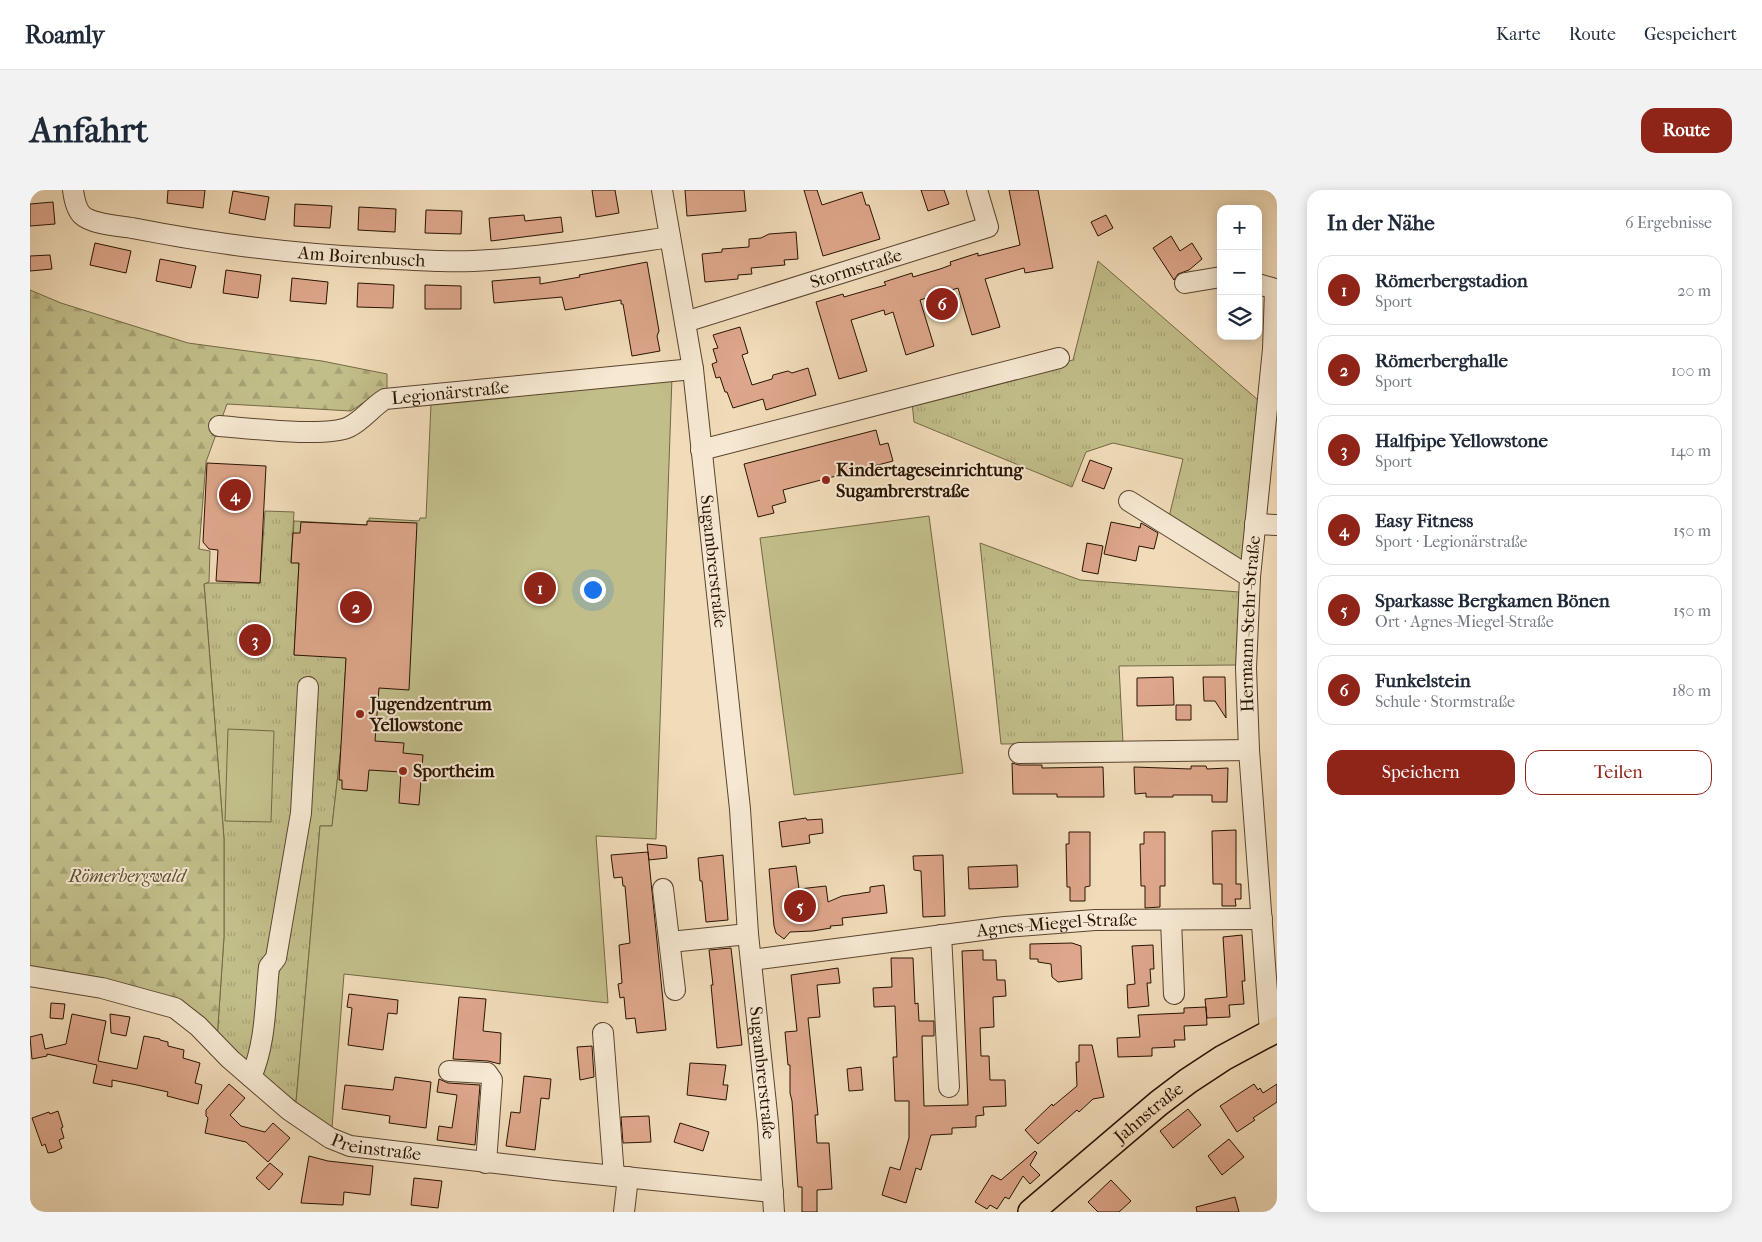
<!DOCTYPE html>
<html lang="de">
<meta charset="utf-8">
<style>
:root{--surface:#fff;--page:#f2f2f3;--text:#1f2937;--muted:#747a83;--line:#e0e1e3;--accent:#8f2418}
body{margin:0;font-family:"IM FELL French Canon",serif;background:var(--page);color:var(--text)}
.controls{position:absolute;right:15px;top:15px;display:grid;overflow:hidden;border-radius:10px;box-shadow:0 2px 12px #0003}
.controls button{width:45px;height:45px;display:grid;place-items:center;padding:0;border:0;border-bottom:1px solid var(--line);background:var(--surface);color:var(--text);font:25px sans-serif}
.you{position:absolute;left:562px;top:399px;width:18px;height:18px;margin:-12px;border:4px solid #fff;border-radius:50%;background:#1a73e8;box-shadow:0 0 0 8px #1a73e833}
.badge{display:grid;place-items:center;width:32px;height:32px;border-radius:50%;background:var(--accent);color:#fff;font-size:16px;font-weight:700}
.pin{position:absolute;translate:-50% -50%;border:2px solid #fff;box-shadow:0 1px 5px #0006}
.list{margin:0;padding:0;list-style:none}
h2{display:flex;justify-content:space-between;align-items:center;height:65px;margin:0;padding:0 20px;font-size:21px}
h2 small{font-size:16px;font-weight:400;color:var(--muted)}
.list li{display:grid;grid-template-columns:32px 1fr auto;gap:15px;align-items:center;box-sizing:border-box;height:70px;margin:0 10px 10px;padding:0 10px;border:1px solid var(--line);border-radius:15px}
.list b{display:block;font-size:19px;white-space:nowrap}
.list p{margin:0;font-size:16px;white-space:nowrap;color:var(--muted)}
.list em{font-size:16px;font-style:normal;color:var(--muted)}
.actions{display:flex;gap:10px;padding:15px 20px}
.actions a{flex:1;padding:11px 0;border:1px solid var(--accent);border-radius:15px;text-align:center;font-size:18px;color:var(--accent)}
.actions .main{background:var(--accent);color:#fff}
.icon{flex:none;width:28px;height:28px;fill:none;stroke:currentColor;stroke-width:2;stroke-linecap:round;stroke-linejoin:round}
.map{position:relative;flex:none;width:1247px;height:1022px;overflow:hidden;border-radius:15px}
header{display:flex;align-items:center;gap:30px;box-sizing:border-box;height:70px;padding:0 25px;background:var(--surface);border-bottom:1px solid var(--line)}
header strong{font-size:24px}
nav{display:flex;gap:28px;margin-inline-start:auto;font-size:18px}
.intro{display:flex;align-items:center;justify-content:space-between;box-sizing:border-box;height:120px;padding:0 30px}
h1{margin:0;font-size:35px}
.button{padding:12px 22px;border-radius:15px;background:var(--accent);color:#fff;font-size:18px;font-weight:700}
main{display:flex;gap:30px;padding:0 30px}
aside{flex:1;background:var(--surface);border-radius:15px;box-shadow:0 2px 12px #0003}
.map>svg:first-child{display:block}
</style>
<header>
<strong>Roamly</strong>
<nav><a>Karte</a><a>Route</a><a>Gespeichert</a></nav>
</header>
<div class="intro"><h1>Anfahrt</h1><a class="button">Route</a></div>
<main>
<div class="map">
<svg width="1247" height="1022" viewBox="0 0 1247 1022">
<defs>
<pattern id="grass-tufts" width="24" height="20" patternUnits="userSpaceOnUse" patternTransform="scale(1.25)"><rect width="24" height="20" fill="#c1be8a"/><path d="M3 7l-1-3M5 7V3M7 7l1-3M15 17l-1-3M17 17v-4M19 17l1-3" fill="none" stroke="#a6a275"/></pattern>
<pattern id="forest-firs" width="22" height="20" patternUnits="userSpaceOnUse" patternTransform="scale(1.25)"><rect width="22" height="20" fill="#c1be8a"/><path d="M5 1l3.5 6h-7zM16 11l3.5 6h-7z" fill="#a6a275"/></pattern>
</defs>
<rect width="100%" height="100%" fill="#f1dcb9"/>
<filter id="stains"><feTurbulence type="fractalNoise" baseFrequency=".004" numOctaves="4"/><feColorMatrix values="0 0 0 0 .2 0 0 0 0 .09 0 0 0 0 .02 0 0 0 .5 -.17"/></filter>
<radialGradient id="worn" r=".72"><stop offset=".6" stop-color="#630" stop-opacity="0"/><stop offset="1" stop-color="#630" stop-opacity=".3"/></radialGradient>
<path fill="url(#grass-tufts)" stroke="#746845" d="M1068 71 1228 210 1212 371 1139 327 1153 269 1083 253 1056 262 1042 297 884 232 882 212 1043 170Z
M235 321 264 322 261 372 269 373 264 465H318L316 471 312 549 302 636H290L266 912 187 850 194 747V649L174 393H230Z
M950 353 1050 390 1209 402 1206 475 1089 476 1093 553 971 554Z"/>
<path fill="url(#forest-firs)" stroke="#746845" d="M0 100 31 113 158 153 292 171 357 184V202L348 203 321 221 197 214 176 272 169 359 180 361 179 392 174 394 194 649V747L187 850 159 823 0 783Z"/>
<path fill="#c1be8a" stroke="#746845" d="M642 187 626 649 566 646 578 813 314 784 302 938 266 912 290 636H302L312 549 316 471 318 465 269 372 262 371 264 331 339 335V328L389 331 390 328H396L401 214Z
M899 326 933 583 764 605 730 348Z
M218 435H233L232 465 217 464Z
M198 539 244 541 241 632 195 631Z"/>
<path fill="#dea68b" stroke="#281200" d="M138 0H175L173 18 137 13Z
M562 0H585L589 23 566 27Z
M655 0H714L716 21 657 26Z
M774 0H787L792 15 832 2 836 15H839L850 49 793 66Z
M891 0H914L919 14 898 21Z
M979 0H1008L1023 78 995 83 994 78 955 89 970 137 942 145 928 98 890 110 904 156 876 165 863 122 855 125 854 120 821 130 837 181 809 189 786 112 813 104 814 107 838 100 856 95 854 92 882 83 883 87 910 79 921 75 920 72 948 63V66L990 55Z
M203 1 239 7 235 30 199 23Z
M23 12 25 34 0 36V14Z
M265 14 302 16 300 38 264 36Z
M329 17 366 19 365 42 328 40Z
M396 20 432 21 431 44 395 43Z
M494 25 495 31 531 27 533 42 461 51 459 28Z
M1076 25 1083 38 1068 46 1061 32Z
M766 42 768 69 754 70 755 75 721 78 722 84 708 85V89L675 92 672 64 692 62V59L719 57V49L731 48 739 44Z
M1141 46 1150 61 1162 53 1172 69 1159 80 1148 84 1144 90 1123 58Z
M65 53 101 61 96 83 60 75Z
M20 65 22 79 0 81V66Z
M130 69 166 76 161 98 126 91Z
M617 72 629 141 627 146 630 161 602 166 593 114H591V110L535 120 532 107 464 113 462 91 510 87V94L550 87 549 85Z
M196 80 231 85 228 108 193 103Z
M262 88 298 92 296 114 260 111Z
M328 93 364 95 363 118 327 117Z
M395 95 431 96V119H395Z
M710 137 718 163 712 165 722 195 742 189 743 185 758 181 762 183 778 178 786 205 736 220 733 209 703 218 697 202H695L690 187 686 188 682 174 687 172 683 159 688 158 683 145Z
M846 240 850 255 858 253 863 271 753 300 756 312 742 316 744 323 728 327 714 274Z
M1060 270 1082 278 1074 299 1052 291Z
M177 273 236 276 230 393 186 391 188 360 179 359 173 352Z
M337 331 387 333 379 500 349 498 345 551 374 553 373 563 393 565 389 615 369 613 371 582 339 580 337 601 312 599V590H309L316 468 264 465 269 373H261L263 343H270L271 332 337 335Z
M1081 332 1110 338 1111 333 1113 334 1128 343 1124 359 1109 356 1106 371 1074 364Z
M1057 353 1073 356 1068 384 1052 381Z
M1143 487 1144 515 1107 516V488Z
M1173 487H1195L1196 528 1185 511H1174Z
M1146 515H1161V530H1146Z
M982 573 989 575H1012V578L1073 577 1074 607H1027V604H983Z
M1161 576H1176L1177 579 1198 578 1197 612H1182V605H1143V607H1116V603L1105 604 1104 577 1161 579Z
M776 628 777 630 792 629 793 643 779 645 780 653 752 657 749 632Z
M1206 640V694H1211V709H1205L1206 716H1192V694H1183L1182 641Z
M1039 642H1060V696L1055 697V711H1040V697H1037L1036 654H1039Z
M1114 642H1135V696H1130V717L1115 718V696H1111L1110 654H1114Z
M617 654 636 656 637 668 619 670Z
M618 662 636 840 607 843 605 828 596 829 594 807 590 808 588 794 592 793 589 755 600 753 595 696H593L592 687 584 688 581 665Z
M693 665 698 730 676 732 672 691H670L668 668Z
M913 665 915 726 893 727 891 681 884 680 883 666Z
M987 675 988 697 939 699 938 677Z
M766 676 769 699 796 696 798 712 812 706 840 702V697L854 695 857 723 812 728 813 735 800 736 801 738 783 741 760 742 754 749 746 743 744 736 739 679Z
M1212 745 1215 791H1212L1214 814 1199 815 1200 827 1177 828 1175 809 1197 807 1193 747Z
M1042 753 1051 756 1052 789 1028 792 1022 787 1021 774 1008 772V769H1000V754Z
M1123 755 1124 779H1120L1121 793H1117L1119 816 1098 818 1097 795 1105 794 1102 756Z
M701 758 712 855 687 858 681 795H683L679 760Z
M953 760V770H966L967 790H975L976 806 963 807 964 837 950 838 951 866H959L960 890H975L976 916 953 917 954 925 946 926V937L922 938V944L901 945 891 980 886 978 876 1013 852 1005 860 977 870 980 879 948V911H865L863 867H867L865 816 844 817 843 798 862 797 861 768H883L885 814 888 813 889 831H904V846H892L894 916 938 915 932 761Z
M808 778 810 793 787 795 790 827 778 828 788 925H785L787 953H799L802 999 787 1000V1022H772V997H768L762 911 760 903V875H758L755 842 767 841 761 785Z
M319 804 368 810 367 824 358 823 353 860 318 855 322 818 317 817Z
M429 807 456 809 453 841 471 843 470 874 458 871 423 869Z
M21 813 35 814 33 829 20 828Z
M1176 817 1177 835 1154 836 1155 850H1144L1145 857 1122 858V866L1088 867 1087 848 1110 847 1108 825 1154 823V818Z
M42 824 76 831 68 871 107 879 114 846 130 849V850L138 852V856L154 860 153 868 170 873 165 893 172 895 168 914 137 906 138 902 107 895 82 890V897L63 893 67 875 17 864V866L2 869 0 847 12 844 15 859 36 854Z
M80 824 100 827 96 846 81 843Z
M1049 855H1062L1074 907 1063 909 1049 922 1047 920 1008 954 995 940 1022 914 1023 916 1047 896 1046 872H1049Z
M562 856 564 887 550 890 547 857Z
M660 873 696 875 693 895H698L696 910 657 905Z
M831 877 833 900 819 901 817 879Z
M494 886 521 889 519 909 511 908 505 960 476 956 481 922 490 923Z
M365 887 401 892 396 938 359 933 360 926 312 919 315 895 363 900Z
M409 889 418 893 450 895 445 955 407 950 409 936 422 938 427 905 407 902Z
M199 894 215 908 200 925 211 936 235 942 243 933 260 948 238 972 216 952 175 943 178 928 176 926V920Z
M1224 894 1228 900 1230 898 1233 903 1247 894V912L1223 928 1225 930 1207 942 1190 916Z
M1158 919 1171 935 1143 958 1130 941Z
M28 921 33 937 31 938 34 948 29 950 32 958 24 962 18 963 15 954 12 956 2 928 19 922 20 924Z
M619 926 621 952 593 953 591 927Z
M650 933 679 942 673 961 644 952Z
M1199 949 1214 967 1192 985 1178 966Z
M1005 961 1007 963 1000 975 1010 985 1000 994 993 986 979 1009 975 1007 967 1019 960 1015 957 1019 945 1012 962 985 971 990Z
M279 966 298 971 343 976 340 1005 314 1002 313 1015 271 1013Z
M240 973 253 984 239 1000 226 988Z
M384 988 412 991 408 1018 381 1015Z
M1081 990 1101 1011 1089 1022H1068L1058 1012Z
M1205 1007 1209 1022H1167L1166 1017Z"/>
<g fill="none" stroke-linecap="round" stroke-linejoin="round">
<g stroke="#5a442e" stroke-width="22">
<g id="minor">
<path id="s1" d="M43 0C44 8 46 19 52 25 61 34 89 36 102 38 183 54 265 64 347 68 384 70 423 73 460 70 520 66 581 56 640 47"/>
<path id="s2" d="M632 0 663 179 710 619 718 744 738 933 744 1022"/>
<path d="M1155 93 1191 87"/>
<path d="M1228 94 1245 99"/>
<path id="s3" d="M655 132 958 37 947 0"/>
<path id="s4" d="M189 236C217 238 296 248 319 237 332 231 342 217 355 209L663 179"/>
<path d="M671 260 1029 168"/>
<path d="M1099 311 1220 387"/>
<path d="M1225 334 1247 335"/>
<path d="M989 563 1219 560"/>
<path d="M633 699 645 800"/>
<path d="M1141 730 1144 804"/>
<path d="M911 745 919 897"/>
<path d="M640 752 718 744"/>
<path id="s5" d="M721 770 975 737 1065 730 1232 729"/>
<path id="s6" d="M0 786 72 798 145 818 168 836 200 869 259 920 300 948 320 956 525 980 743 1002"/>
<path id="s7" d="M1240 842 1219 560 1216 478 1220 387 1243 159 1245 99"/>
<path d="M573 843 584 986"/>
<path d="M419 881 457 883 462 890 456 973"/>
<path d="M221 887C236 853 235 814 239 777L246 768 271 623 278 497"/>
<path d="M594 1022 598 987"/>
</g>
</g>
<g stroke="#281200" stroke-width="28">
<g id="major">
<path id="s8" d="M1001 1022 1129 913 1158 891 1193 868 1247 839"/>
</g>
</g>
<use href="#minor" stroke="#f6e8d2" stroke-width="20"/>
<use href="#major" stroke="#f1dcb9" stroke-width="25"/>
</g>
<g fill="#8f2418" stroke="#f6e8d2" stroke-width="2">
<circle cx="796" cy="290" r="5"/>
<circle cx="330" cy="524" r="5"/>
<circle cx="373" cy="581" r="5"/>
</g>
<g text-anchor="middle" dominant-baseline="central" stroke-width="4" stroke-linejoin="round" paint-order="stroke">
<g font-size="18" fill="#281200" stroke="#f6e8d2">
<text stroke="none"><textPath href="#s1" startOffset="311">Am Boirenbusch</textPath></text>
<text stroke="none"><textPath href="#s3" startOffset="179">Stormstraße</textPath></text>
<text stroke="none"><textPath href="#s4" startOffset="242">Legionärstraße</textPath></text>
<text stroke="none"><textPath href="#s2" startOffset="375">Sugambrerstraße</textPath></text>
<text stroke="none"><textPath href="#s7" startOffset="409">Hermann-Stehr-Straße</textPath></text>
<text stroke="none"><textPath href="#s5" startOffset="308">Agnes-Miegel-Straße</textPath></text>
<text stroke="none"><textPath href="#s2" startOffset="889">Sugambrerstraße</textPath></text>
<text stroke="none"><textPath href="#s8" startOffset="154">Jahnstraße</textPath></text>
<text stroke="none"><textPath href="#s6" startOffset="399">Preinstraße</textPath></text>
</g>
<g font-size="18" font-weight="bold" fill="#281200" stroke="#f6e8d2" text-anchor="start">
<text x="806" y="280">Kindertageseinrichtung<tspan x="806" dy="21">Sugambrerstraße</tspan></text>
<text x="340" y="514">Jugendzentrum<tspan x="340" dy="21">Yellowstone</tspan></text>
<text x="383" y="581">Sportheim</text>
</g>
<g font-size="18" font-style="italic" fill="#5e4e30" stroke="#f6e8d2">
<text x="97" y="686">Römerbergwald</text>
</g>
</g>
<rect width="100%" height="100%" filter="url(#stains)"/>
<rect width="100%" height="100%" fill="url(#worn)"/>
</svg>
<div class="controls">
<button>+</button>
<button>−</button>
<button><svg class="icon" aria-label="layers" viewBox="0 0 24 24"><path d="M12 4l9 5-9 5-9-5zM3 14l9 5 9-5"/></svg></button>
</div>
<div class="you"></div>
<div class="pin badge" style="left:510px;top:398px">1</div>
<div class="pin badge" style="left:326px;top:417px">2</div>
<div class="pin badge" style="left:225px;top:450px">3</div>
<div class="pin badge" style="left:205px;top:305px">4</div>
<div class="pin badge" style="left:770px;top:716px">5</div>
<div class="pin badge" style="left:912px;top:114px">6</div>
</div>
<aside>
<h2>In der Nähe<small>6 Ergebnisse</small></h2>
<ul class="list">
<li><span class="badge">1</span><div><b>Römerbergstadion</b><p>Sport</p></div><em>20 m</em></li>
<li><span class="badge">2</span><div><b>Römerberghalle</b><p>Sport</p></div><em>100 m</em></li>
<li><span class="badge">3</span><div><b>Halfpipe Yellowstone</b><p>Sport</p></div><em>140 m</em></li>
<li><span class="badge">4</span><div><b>Easy Fitness</b><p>Sport · Legionärstraße</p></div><em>150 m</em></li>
<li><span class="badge">5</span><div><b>Sparkasse Bergkamen Bönen</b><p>Ort · Agnes-Miegel-Straße</p></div><em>150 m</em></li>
<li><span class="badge">6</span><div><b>Funkelstein</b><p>Schule · Stormstraße</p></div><em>180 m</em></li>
</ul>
<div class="actions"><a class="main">Speichern</a><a>Teilen</a></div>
</aside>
</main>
